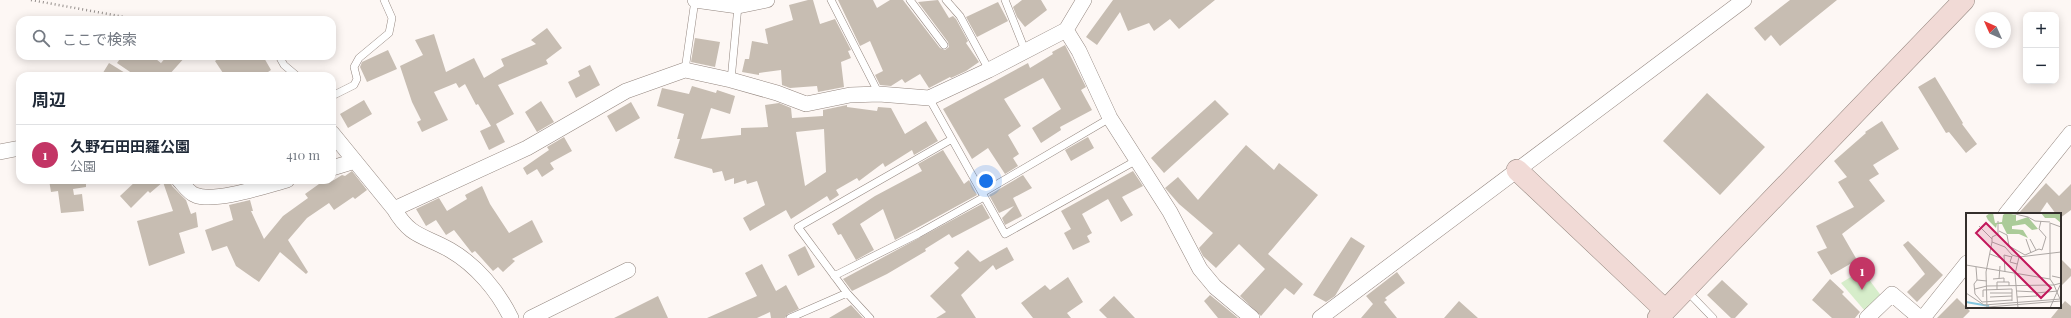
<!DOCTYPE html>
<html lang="ja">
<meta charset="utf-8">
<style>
:root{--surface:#fff;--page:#f6f6f7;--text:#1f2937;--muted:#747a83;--line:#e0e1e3;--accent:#c33565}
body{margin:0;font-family:"Playfair Display","Noto Sans JP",serif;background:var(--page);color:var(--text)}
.controls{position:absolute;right:12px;top:12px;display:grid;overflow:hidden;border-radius:8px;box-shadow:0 2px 10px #0003}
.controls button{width:36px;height:36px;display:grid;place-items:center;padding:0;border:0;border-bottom:1px solid var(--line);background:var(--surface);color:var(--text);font:20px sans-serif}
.compass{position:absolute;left:1975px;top:12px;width:36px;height:36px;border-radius:50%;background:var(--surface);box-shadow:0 2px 10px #0003;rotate:315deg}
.you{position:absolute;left:986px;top:181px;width:14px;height:14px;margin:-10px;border:3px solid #fff;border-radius:50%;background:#1a73e8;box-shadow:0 0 0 6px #1a73e833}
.badge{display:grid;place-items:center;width:26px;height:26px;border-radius:50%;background:var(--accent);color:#fff;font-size:13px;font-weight:700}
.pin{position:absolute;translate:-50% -33px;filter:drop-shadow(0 1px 2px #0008)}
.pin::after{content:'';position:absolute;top:21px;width:14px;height:12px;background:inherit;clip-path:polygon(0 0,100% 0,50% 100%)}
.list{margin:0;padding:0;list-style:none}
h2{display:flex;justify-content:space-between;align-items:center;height:52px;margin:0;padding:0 16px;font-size:17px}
h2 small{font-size:13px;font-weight:400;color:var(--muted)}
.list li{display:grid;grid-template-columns:26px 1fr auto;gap:12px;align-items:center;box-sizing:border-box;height:60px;padding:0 16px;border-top:1px solid var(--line)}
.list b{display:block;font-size:15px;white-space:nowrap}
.list p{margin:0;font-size:13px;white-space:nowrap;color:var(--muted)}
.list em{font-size:13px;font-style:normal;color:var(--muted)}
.icon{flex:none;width:22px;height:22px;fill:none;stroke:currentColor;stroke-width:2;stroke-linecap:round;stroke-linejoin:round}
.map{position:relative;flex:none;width:2071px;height:318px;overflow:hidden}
.search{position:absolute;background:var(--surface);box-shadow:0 2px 10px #0003;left:16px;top:16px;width:320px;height:44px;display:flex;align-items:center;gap:10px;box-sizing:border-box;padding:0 14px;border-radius:12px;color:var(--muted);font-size:15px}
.panel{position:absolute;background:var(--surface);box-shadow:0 2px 10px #0003;left:16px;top:72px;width:320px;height:112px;border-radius:12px}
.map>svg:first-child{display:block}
</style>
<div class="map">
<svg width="2071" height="318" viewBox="0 0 2071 318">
<rect width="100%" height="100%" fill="#fdf7f4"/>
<path fill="#d6edca" d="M1862 270 1882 297 1865 311 1841 283Z"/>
<path fill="#c7bdb2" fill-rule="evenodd" d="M808 0H813L820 24 835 19 851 50 848 51 851 58 841 62 844 87 818 92 817 86 790 88 782 85 781 70 759 73V75L742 72 745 59H749L752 41 768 44 765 29 793 20 789 5Z
M838 0H873L877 8 890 0H903L940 48 945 50 949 47 948 42 918 2 938 0 949 18 953 16 956 19 968 41 966 43 979 62 966 71 951 78 950 77 929 88 920 74 905 83 902 79 891 86 880 85 875 75 883 71 870 41 860 46Z
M1022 0H1041L1047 10 1025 27 1017 17 1013 7Z
M1113 0H1215L1179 29 1170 19 1154 31 1149 23 1128 31 1120 12 1097 45 1086 37Z
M1790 0H1837L1780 46 1771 35 1765 41 1754 28Z
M998 2 1008 21 977 37 966 17Z
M547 28 562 48 546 60 548 64 498 85 514 114 496 124 505 142 489 150 480 131 491 126 478 104 476 105 465 84 459 88 456 83 434 92 448 120 422 132 417 122 421 120 412 102 400 66 423 55 415 40 434 34 446 72 474 58 484 78 504 66 501 59 536 44 531 40Z
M695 38 720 42 715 67 691 62Z
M1065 45 1086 87 1081 90 1092 110 1060 127 1061 130 1041 143 1032 128 1061 109 1043 78 1004 99 1021 126 1008 135 1019 154 1013 158 1018 166 1005 174 988 148 972 159 943 109 1028 63 1030 68 1053 54 1052 52Z
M388 50 397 69 367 82 360 67 362 62Z
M122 56H128L134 60 138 56H152L161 63 167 56H186L168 76H136L117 63Z
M222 56H263L271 70 262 76H225L215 61Z
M109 63 130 76H101Z
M590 65 600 85 576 98 568 82 580 76 578 71Z
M1935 77 1963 123 1962 124 1977 144 1966 153 1949 132 1946 133 1918 87Z
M692 86 716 93 717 90 735 96 730 114 711 108 701 139 741 135V128L768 127 765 105 779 103 791 108 792 118 823 116V110L847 105V107L877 111 878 107 891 108 905 134 926 121 938 141 914 155 912 150 885 167 883 163 859 181 857 178 836 190 839 195 830 201 827 196 791 219 786 210 750 231 743 218 765 205 757 181 747 184 746 180 734 184V178L725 181 722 171 713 173 712 169 674 158 680 139H677L684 114 657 106 662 88 689 94ZM824 129 826 172 805 186 796 132Z
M1707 93 1765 147 1720 195 1663 141Z
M364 100 372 114 348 128 340 114Z
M1215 100 1229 114 1164 173 1151 158Z
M541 101 554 122 537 132 525 112Z
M631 102 640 118 616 132 607 116Z
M1882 121 1899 149 1873 165 1879 174 1869 180 1885 201 1842 234 1857 260 1831 275 1817 252 1827 248 1816 226 1854 207 1838 182 1847 177 1834 161 1866 133 1865 132Z
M564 137 572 151 550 163 554 169 542 177 537 169 527 175 523 168 549 150 547 147Z
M1088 137 1094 148 1071 161 1065 150Z
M1246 145 1274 170 1279 163 1318 195 1268 254 1303 284 1294 295 1285 288 1261 316 1240 296 1265 269 1239 244 1216 268 1203 256 1199 248 1213 233 1179 204 1165 188 1178 177 1198 200Z
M943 150 964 184 969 180 977 195 895 240 883 209 860 224 874 250 856 260 841 234 838 235 832 224 875 196 922 171 918 164Z
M352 171 367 190 355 199 353 197 334 210 329 203 307 218 288 240 308 272 306 274 280 252 259 282 236 266 227 246 212 251 205 230 233 220 229 205 250 200 253 211H251L264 239 283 216 308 198 305 194 319 184 334 180 342 175 345 176Z
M1133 171 1143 186 1122 197 1133 215 1121 222 1108 199 1082 214 1092 233 1087 236 1090 242 1073 250 1064 233 1071 229 1061 211Z
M1023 175 1032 188 1013 198 1022 216 1005 225 1002 218 1014 206 999 213 989 195Z
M49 180H86V187L73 189 74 195 82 194 84 211 61 213 58 191 51 192Z
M137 180H170L172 186 186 200 191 214 196 212 198 227 179 233 185 253 149 266 137 221 173 211 163 182 150 193 148 191 131 208 120 196Z
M2046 183 2059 196 2071 184V210L2060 218V214H2056L2047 202 2039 214H2018Z
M482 186 490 204 509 233 532 220 543 242 512 259 515 261 503 272 498 267 493 271 475 251 472 253 454 230 446 235 436 220 426 226 416 209 439 198 447 211 467 199 465 195Z
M982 204 990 218 952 238 949 234 925 249 926 251 887 274 852 291 843 279Z
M1351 237 1365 246 1335 296 1326 302 1313 295Z
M1908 241 1943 275 1917 302 1907 292 1925 274 1903 245Z
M805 246 815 267 798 276 788 255Z
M1007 247 1014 260 996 270 993 265 961 295 976 318H936L946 312 930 296 959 268 954 263 968 250 980 262Z
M2060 258 2071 269V276L2060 287Z
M762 264 776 291 786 285 799 309 788 314 785 318H771L770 312 757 318H707L757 296 745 273Z
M1397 272 1405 283 1385 298 1387 300 1384 302 1397 318H1361L1373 304 1366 296Z
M1068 277 1083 302 1067 313 1071 318H1033L1021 303 1045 285 1050 290Z
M1830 279 1844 292 1842 294 1860 312 1855 318H1832L1812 300Z
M1722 280 1748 304 1735 318H1731L1707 295Z
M1210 295 1238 318H1218L1204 301Z
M658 296 668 318H614Z
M1114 296 1135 318H1107L1099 310Z
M1957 298 1970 311 1963 318H1937Z
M1459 301 1478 318H1444Z
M2065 301 2071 306V318H2051Z
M851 305 863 318H829Z"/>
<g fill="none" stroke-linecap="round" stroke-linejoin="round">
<g stroke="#93867f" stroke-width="8">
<path id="lane" d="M831 0 879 94
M910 0 944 45
M946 0 960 16 989 70
M1005 0 1025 50
M279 56 284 65 297 76
M685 70 695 0
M731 80 738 6
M332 96 354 85 357 79 354 67 359 58 389 33 392 18 384 0
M929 98 1005 234 1137 160
M982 193 1110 118
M834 276 918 234 984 197
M1687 291 1713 318
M790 318 847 293
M870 318 847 293 798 227 952 139"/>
</g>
<g stroke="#93867f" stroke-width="16">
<path id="street" d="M695 0 738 6 767 0
M1066 30 1079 51 1110 118 1170 212 1200 269 1215 287 1252 318
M332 133 394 209
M0 152 20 148
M332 168 355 161
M179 180C183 184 189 193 195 195 215 203 265 186 287 180
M2006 214 2071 133
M511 318C498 291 476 265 450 250 424 235 411 238 394 209L527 148 626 91 685 70 731 80 777 93 806 104 850 95 879 94 929 98 989 70 1066 30 1084 0
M531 318 628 270
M1320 318 1744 0
M1867 318 1892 294 1920 318
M1923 318 1967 263"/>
</g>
<g stroke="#93867f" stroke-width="22">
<path id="secondary" d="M1517 170 1665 310
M1658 318 1964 0"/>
</g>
<path stroke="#948e8b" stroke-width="2.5" stroke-dasharray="1 3" stroke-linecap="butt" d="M31 0 141 20"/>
<use href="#lane" stroke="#fff" stroke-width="7"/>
<use href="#street" stroke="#fff" stroke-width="15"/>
<use href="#secondary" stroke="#f1dad6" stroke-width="21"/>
</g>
<g transform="translate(1966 213)">
<rect width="95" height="95" fill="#fdf7f4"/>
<path d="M24 0H27L29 10 36 9 37 2 40 0 50 2V8L62 4 72 16 66 17 59 11 46 13V16L57 17 62 25 53 21H41L36 11H31L30 15 22 7 20 3ZM75 0H95V10L89 5H79Z" fill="#abcb99"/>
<path fill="none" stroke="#84c7e0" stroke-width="2" d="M0 89 23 93"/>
<path fill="none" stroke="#ada7a4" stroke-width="1" d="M45 0 62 4 69 8 84 9M75 8 73 16 80 24 76 37M13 13 26 26M95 14 84 10V66L88 72 95 70M33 18 41 22 43 33 59 42M95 23V58M60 26 65 40M64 26 70 37M26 29V24L32 21V8M24 41 37 46M59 42 73 36 76 37M46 43 44 49 51 51M0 52 84 66M10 54 11 67 21 68M39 59 38 42 46 44M49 61 52 95M49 61 53 44M86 63 95 65V62M27 66 38 65V69M33 66 34 53M11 67 8 71 9 81 16 89 46 87M21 73 88 72 94 86M9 76 21 73M31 76V69H43V73M51 78 70 79 71 83 51 84M0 80 18 92 95 86M24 80H46M70 80 92 78M17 84V77L46 76V88M24 84 46 83M22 94 95 88M21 95 20 59 26 29 39 34 46 42 53 44 95 39M84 95 95 70"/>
<path fill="#c2185b" fill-opacity="0.15" stroke="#c2185b" stroke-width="2" d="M20 10 85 75 75 85 10 20Z"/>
<rect width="95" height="95" fill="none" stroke="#342f2c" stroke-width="2"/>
</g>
</svg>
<div class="controls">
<button>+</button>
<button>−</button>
</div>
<svg class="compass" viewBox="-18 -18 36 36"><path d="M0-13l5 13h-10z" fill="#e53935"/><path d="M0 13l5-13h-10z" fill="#747a83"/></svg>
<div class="you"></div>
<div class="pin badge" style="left:1862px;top:290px">1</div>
<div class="search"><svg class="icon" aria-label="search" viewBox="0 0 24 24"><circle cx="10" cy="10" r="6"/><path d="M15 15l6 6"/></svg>ここで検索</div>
<section class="panel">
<h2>周辺<small></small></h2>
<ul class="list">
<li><span class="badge">1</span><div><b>久野石田田羅公園</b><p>公園</p></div><em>410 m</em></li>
</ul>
</section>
</div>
